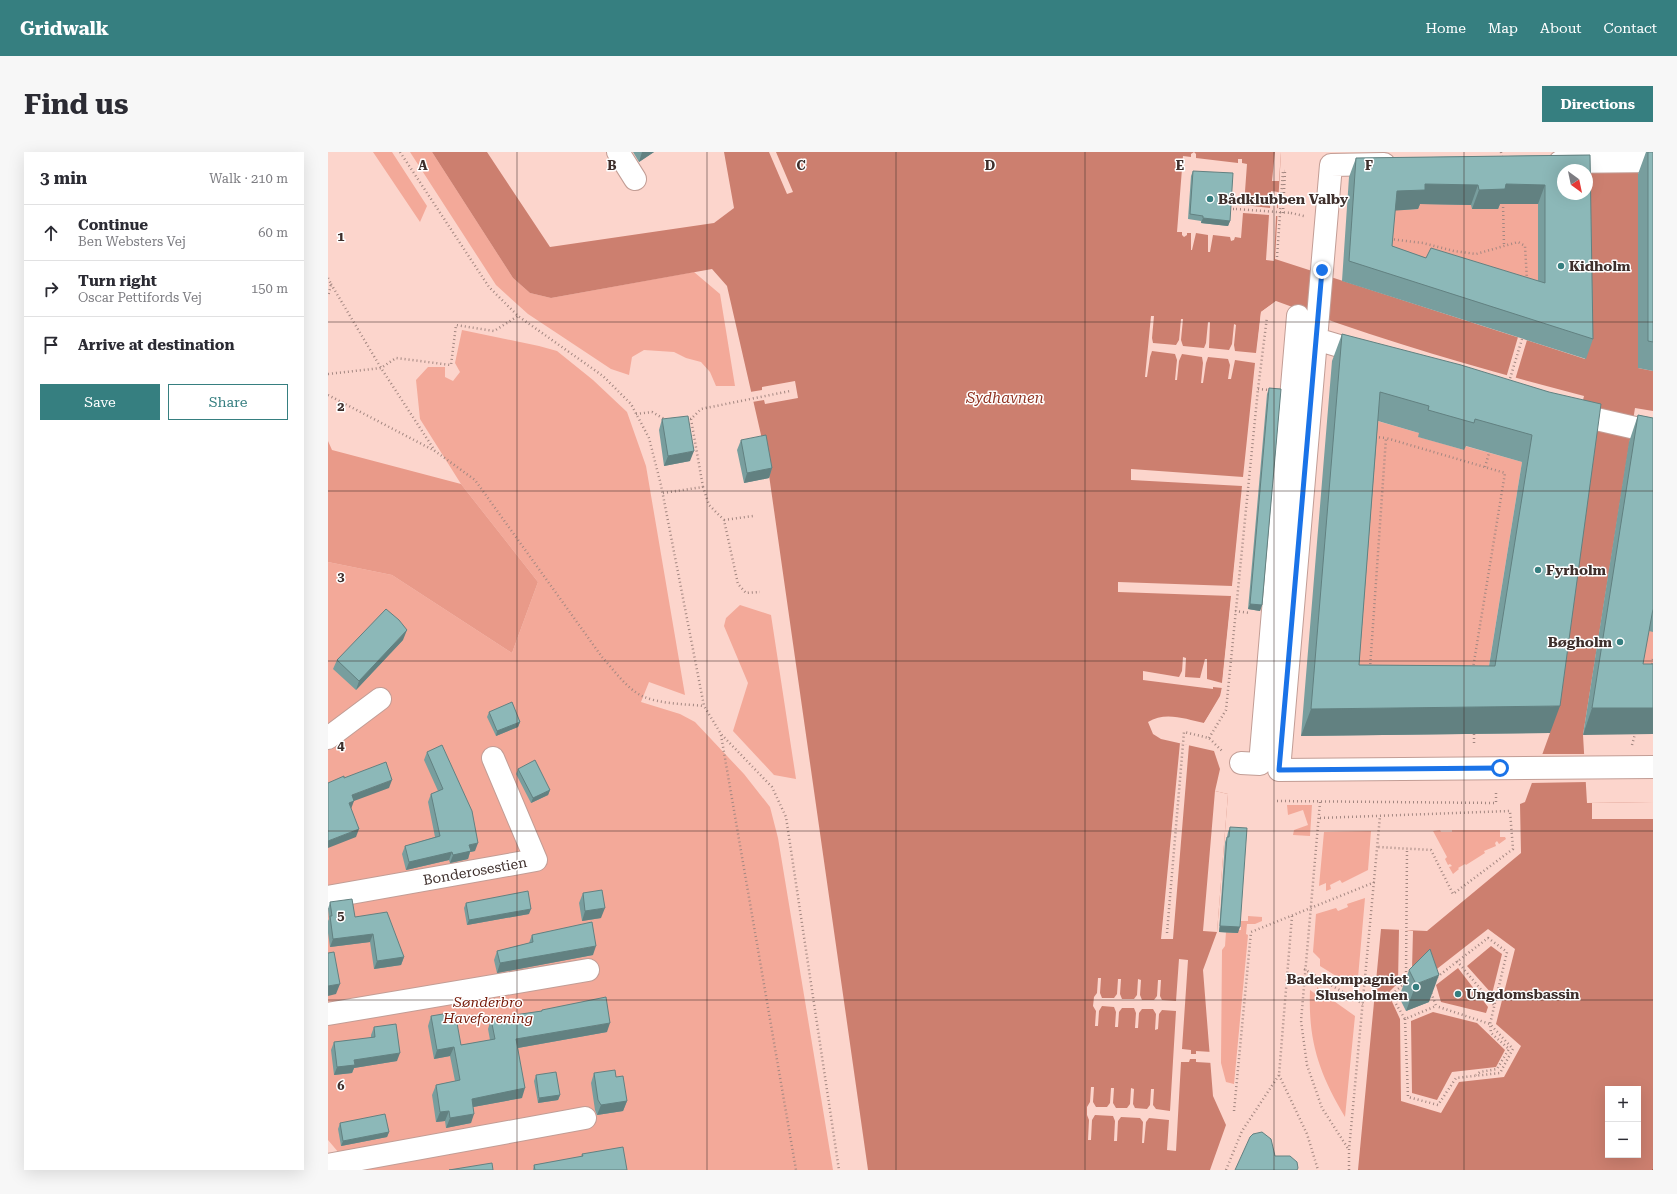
<!DOCTYPE html>
<meta charset="utf-8">
<style>
:root{--surface:#fff;--page:#f7f7f7;--text:#2b2b33;--muted:#7c7c81;--line:#e1e1e2;--accent:#367f80}
body{margin:0;font-family:"Roboto Serif",serif;background:var(--page);color:var(--text)}
.controls{position:absolute;right:12px;bottom:12px;display:grid;overflow:hidden;border-radius:0px;box-shadow:0 4px 16px #0002}
.controls button{width:36px;height:36px;display:grid;place-items:center;padding:0;border:0;border-bottom:1px solid var(--line);background:var(--surface);color:var(--text);font:20px sans-serif}
.compass{position:absolute;left:1229px;top:12px;width:36px;height:36px;border-radius:50%;background:var(--surface);box-shadow:0 4px 16px #0002;rotate:147deg}
.stop{position:absolute;width:12px;height:12px;margin:-9px;border:3px solid #1a73e8;border-radius:50%;background:#fff}
.stop.end{background:#1a73e8;border-color:#fff;box-shadow:0 1px 4px #0008}
.list{margin:0;padding:0;list-style:none}
h2{display:flex;justify-content:space-between;align-items:center;height:52px;margin:0;padding:0 16px;font-size:17px}
h2 small{font-size:13px;font-weight:400;color:var(--muted)}
.list li{display:grid;grid-template-columns:26px 1fr auto;gap:12px;align-items:center;box-sizing:border-box;height:56px;padding:0 16px;border-top:1px solid var(--line)}
.list b{display:block;font-size:15px;white-space:nowrap}
.list p{margin:0;font-size:13px;white-space:nowrap;color:var(--muted)}
.list em{font-size:13px;font-style:normal;color:var(--muted)}
.actions{display:flex;gap:8px;padding:12px 16px}
.actions a{flex:1;padding:9px 0;border:1px solid var(--accent);border-radius:0px;text-align:center;font-size:14px;color:var(--accent)}
.actions .main{background:var(--accent);color:#fff}
.icon{flex:none;width:22px;height:22px;fill:none;stroke:currentColor;stroke-width:2;stroke-linecap:round;stroke-linejoin:round}
.map{position:relative;flex:none;width:1325px;height:1018px;overflow:hidden;border-radius:0px}
header{display:flex;align-items:center;gap:24px;box-sizing:border-box;height:56px;padding:0 20px;background:var(--accent);color:#fff}
header strong{font-size:19px}
nav{display:flex;gap:22px;margin-inline-start:auto;font-size:14px}
.intro{display:flex;align-items:center;justify-content:space-between;box-sizing:border-box;height:96px;padding:0 24px}
h1{margin:0;font-size:28px}
.button{padding:10px 18px;border-radius:0px;background:var(--accent);color:#fff;font-size:14px;font-weight:700}
main{display:flex;gap:24px;padding:0 24px}
aside{flex:1;background:var(--surface);border-radius:0px;box-shadow:0 4px 16px #0002}
.map>svg:first-child{display:block}
</style>
<header>
<strong>Gridwalk</strong>
<nav><a>Home</a><a>Map</a><a>About</a><a>Contact</a></nav>
</header>
<div class="intro"><h1>Find us</h1><a class="button">Directions</a></div>
<main>
<aside>
<h2>3 min<small>Walk · 210 m</small></h2>
<ul class="list">
<li><svg class="icon" aria-label="ahead" viewBox="0 0 24 24"><path d="M12 20V5M6 11l6-6 6 6"/></svg><div><b>Continue</b><p>Ben Websters Vej</p></div><em>60 m</em></li>
<li><svg class="icon" aria-label="right" viewBox="0 0 24 24"><path d="M7 20v-9h11M14 6l5 5-5 5"/></svg><div><b>Turn right</b><p>Oscar Pettifords Vej</p></div><em>150 m</em></li>
<li><svg class="icon" aria-label="arrive" viewBox="0 0 24 24"><path d="M6 21V4h12l-3 4 3 4H6"/></svg><div><b>Arrive at destination</b></div></li>
</ul>
<div class="actions"><a class="main">Save</a><a>Share</a></div>
</aside>
<div class="map">
<svg width="1325" height="1018" viewBox="0 0 1325 1018">
<rect width="100%" height="100%" fill="#fcd5cc"/>
<path fill="#f3a999" d="M45 0H64L99 54 92 70Z
M82 0H104L185 126 202 141 223 146 366 120 392 142 407 234H388L382 220 373 210 358 206 346 200 316 198 304 205 301 223 283 217 200 162 168 133Z
M1090 52H1210V161L1057 113 1063 53 1076 58 1090 57Z
M134 178 211 194 229 199 265 228 299 260 318 314 357 543 321 530 313 550 352 562 367 570 416 622 442 655 450 686 505 1018H18L11 1001 0 988V410L64 423 184 501 210 430 133 332 92 267 88 228 100 215H117V225L125 229 132 220 127 211Z
M1032 264 1091 281V285L1136 298 1137 294 1194 310 1158 532 1021 540Z
M1325 432V548L1303 547Z
M412 453 443 463 468 627 446 623 405 579 420 531 396 474 398 466Z
M959 653H984L982 684 965 683 966 678 980 673 975 658 960 663Z
M1112 678 1113 680H1124V678H1172V685H1177L1178 687 1171 692 1169 689 1167 691 1168 694 1156 699 1157 701 1138 713 1137 712 1130 716 1131 717 1125 722 1121 715 1124 714 1122 712 1120 713 1117 707 1119 705 1105 679Z
M1043 679 1040 718 1014 731 1012 728 1002 733 1003 737 998 739V731L991 734 996 680Z
M1037 746 1029 837 992 814V807L985 800 988 762 1008 756 1010 759 1020 755 1019 752Z
M920 764 934 765V769L927 772H919L918 782 920 783 906 932 898 930 893 911 894 798 897 794 898 780H910V778H913V769H920Z
M989 835 994 839 993 841 1001 848 1003 847 1027 864 1017 965C991 921 980 889 982 838L989 843Z"/>
<path fill="#e99a89" d="M0 289 4 298 133 332 210 430 184 501 64 423 0 410Z"/>
<path fill="#cc7f6f" fill-rule="evenodd" d="M104 0H159L222 95 386 71 406 56 396 0H953L947 107 1257 207 1259 18 1310 0V216L1325 219V259L1307 256 1255 583 1259 651 1325 650V1018H1030L1053 777 1099 779 1193 701 1192 652 1197 650 1222 581 1264 277 1249 273 1256 244C1152 217 1049 187 948 149L933 160 893 544 876 571C858 567 837 559 820 570L825 582 833 587 886 599 892 617 887 639 900 642 889 780 875 818 885 944 898 973 882 1018H540L439 309 399 134 384 117 223 146 202 141 185 126ZM1280 937H1310V1003H1280Z"/>
<path fill="#fcd5cc" fill-rule="evenodd" d="M441 0H448L465 40 459 42Z
M866 0 868 2V6L910 11V7H914V11L919 12 916 53 942 56 943 39 950 40 949 56 952 57 951 64H948L946 109 938 108 941 63 915 61 913 86 907 85 906 88 903 89 902 85 885 83 882 100H880V83L868 81 864 98H863V81H859V83L856 85 854 83V80H849L855 4 863 5V2Z
M947 0H953L951 29H944Z
M948 149 945 162H934L894 544 878 571H876L892 544 894 536 885 535V537L815 528V519L851 525 854 519 855 505 858 506 857 525 872 526 877 507H879V527L894 531 903 444 790 440V430L904 434 914 334 803 328V317L915 325 927 211 907 208 903 227H900L902 213 900 207 880 205 878 211 875 231H873L875 211 874 205 854 202 851 209 849 228H847L849 208 847 202 824 199 822 205 819 225H817L823 164H826L824 186 825 191 848 193 851 188 853 167H855L853 188 855 194 876 196 878 191 880 170H882L881 196 901 198 904 192 906 172 908 173 906 193 907 199 928 201 933 160Z
M1190 185 1199 188 1187 228 1178 226Z
M467 229 470 246 437 252 436 248 424 250 422 240 434 238V235Z
M852 591 861 593 845 787H833Z
M1212 602H1258L1259 630 1202 631Z
M887 639 900 642 889 780 875 779Z
M1325 650V667H1264V651Z
M1071 777 1085 779 1084 818 1105 820 1160 777 1187 797 1168 872 1193 894 1176 925 1131 930 1113 961 1073 949 1072 867 1060 841 1070 831ZM1163 794 1174 802 1164 842 1139 814ZM1130 816 1160 855 1158 861 1113 850 1108 833ZM1105 860 1149 871 1177 898 1168 915 1124 920 1109 948 1084 941 1083 869Z
M851 807 860 808 854 897 863 898V902H868V899L884 900 885 911 868 910V907H862L861 910H853L848 999 839 998 841 968 821 966 818 970 816 991H814L815 970 812 966 793 965 790 969 789 989H786L787 969 785 964 767 963 764 968 763 988H760L761 968 759 963V955L762 950 763 935H766L765 950 768 955H779L782 951 783 936H786L785 951 788 956H799L802 952 803 936 806 937 805 952 807 956 819 957 822 953 823 937H826L825 953 828 957 842 959 848 859 834 858 831 862 830 877 827 878 828 862 825 857H814L811 861 810 876H807L808 861 806 856H794L791 860 790 875H787L788 860 786 855 774 854 771 859 770 874H767L768 859 765 854 766 845 769 841 770 826H773L772 841 774 846H786L789 842 790 827H793L792 842 794 847H806L809 843 810 827 813 828 812 843 814 848H826L829 844 830 828H833L832 844 834 848 848 849Z"/>
<g fill="none" stroke-linecap="round" stroke-linejoin="round">
<path stroke="#913423" stroke-width="1" stroke-dasharray="5 4" stroke-linecap="butt" d="M1325 1018V1017"/>
<g stroke="#c29d95" stroke-width="24">
<path id="minor" d="M290 0 307 27
M1232 10 1325 9
M1056 12 1003 13 951 618 1325 615
M988 187 1038 202
M1242 261 1325 280
M0 586 52 547
M913 611 932 612 970 164
M0 745 208 708 165 606
M0 862 260 818
M0 1013 257 966"/>
</g>
<path stroke="#a38781" stroke-width="2.5" stroke-dasharray="1 3" stroke-linecap="butt" d="M72 0 161 135 190 164 275 224 303 252 321 286 333 333 376 554 393 582 444 635 458 665 511 1018
M1173 0 1174 7
M1175 51 1176 94
M905 57H908
M955 61 957 19
M963 61 976 64
M1062 87 1095 91 1126 99 1148 102 1190 90 1197 94 1199 128
M949 105 955 19H957
M0 126 3 132 0 145
M3 132 53 216 107 299
M0 222 53 216 68 206 123 213 128 173 166 179 190 164
M1181 230 1194 187
M930 237 941 238
M0 243 107 299 147 328 274 505C286 518 298 536 314 544 331 552 357 552 376 554
M308 262 324 260 338 268
M358 267H363L373 257 462 239
M363 267 375 335
M1047 285 1058 286
M1157 315 1161 301
M335 341 375 335 381 353 396 368 410 432 418 441 432 440
M396 368 425 364
M907 459 922 461
M1325 507 1323 519H1325
M1042 516 1058 286 1177 321 1145 516
M1146 582V593
M393 583 468 1018
M881 586 898 558 930 237 939 165
M1304 593 1307 582
M949 649 1168 651V639
M992 650 973 869 979 913 994 956 1021 998
M992 666 1182 659 1185 697 1125 742 1103 698 1050 695
M839 781 856 580 881 586 894 599
M1129 809 1166 853
M976 817 1035 852
M1109 825 1160 786 1179 800 1162 872 1163 881 1181 897 1169 917 1152 920 1148 923
M1078 828 1079 697
M1064 842 1077 831
M1068 852 1077 867 1108 854 1103 840
M1077 867 1080 945 1110 953 1128 926 1172 921 1185 897 1162 872 1108 854
M951 923 979 982 990 1018
M906 959 923 780 1047 730
M898 1018 914 979 951 923 964 764
M1021 1018V998L1052 664"/>
<use href="#minor" stroke="#fff" stroke-width="22"/>
<path stroke="#a38781" stroke-width="2.5" stroke-dasharray="1 3" stroke-linecap="butt" d="M908 57 963 61"/>
</g>
<path fill="#789e9e" fill-rule="evenodd" d="M305 0H326L311 10Z
M1318 0H1325V219L1310 216V22Z
M1262 3 1265 187 1258 207 1014 129 1021 25 1028 6ZM1092 52 1143 53 1144 57H1170L1172 52H1210V129L1098 106 1064 94 1067 58 1090 57Z
M865 19 902 69 900 74 873 71V69L860 67 863 24Z
M1014 182 1221 240 1222 581 973 584 1004 209ZM1050 269 1091 281 1090 285 1136 298 1138 294 1194 310 1161 514 1031 513Z
M941 236 934 453 932 459 920 457 939 242Z
M1310 263 1325 266V480L1321 479 1255 583 1301 290Z
M334 267 362 309 336 314 331 278Z
M413 288 444 316 441 326 416 331 409 298Z
M75 488 28 538 5 517 9 508Z
M161 560 192 570 190 575 168 584 159 565Z
M99 600 147 699 142 700 140 707 122 711 121 708 78 718 74 702 77 694 107 685 100 650 103 642 110 639 96 608Z
M190 617 222 638 220 643 203 651 188 622Z
M902 675 910 781 891 780 897 690 899 685 900 680Z
M255 741 273 766 254 769 251 751Z
M2 750 27 765 76 805 73 813 46 817 42 790 2 795 0 781V769L1 767 0 757Z
M138 751 201 762 139 773 136 756Z
M204 783 265 803 169 821 166 808 169 799 201 791Z
M1081 818 1101 850 1078 859 1071 845Z
M214 858 279 880 190 896 194 946 145 955 143 971 118 976 117 969 108 970 104 943 108 933 127 929 122 904 106 907 100 874 103 864 133 893 162 888 160 877 163 867 213 859Z
M46 875 69 909 26 916 24 921 6 923 3 898 6 890 43 886V883Z
M266 921 288 925 299 949 295 959 269 963 267 958 263 931Z
M208 923 232 943 230 948 210 951 206 929Z
M12 971 61 980 59 985 13 994 10 977Z
M254 1002 299 1018H205L206 1013 253 1005Z"/>
<path fill="#628181" d="M314 0H326L311 10Z
M1097 32 1150 33 1143 53 1092 52 1090 57 1062 59 1069 39Z
M1178 32 1217 33 1210 52H1172L1170 57H1144L1151 38Z
M875 66 902 69 900 74 873 71Z
M366 299 362 309 336 314 340 304Z
M444 316 441 326 416 331 419 321Z
M922 452 934 453 932 459 920 457Z
M79 478 75 488 28 538 31 529Z
M1232 554 1222 581 973 584 983 557Z
M1264 556H1325V582L1255 583Z
M192 570 190 575 168 584 169 579Z
M64 628 61 636 26 649 23 657 18 659 24 643Z
M222 638 220 643 203 651 205 646Z
M31 677 28 685 0 696V689Z
M150 691 147 699 142 700 140 707 122 711 125 703 141 693Z
M124 700 121 708 78 718 81 710Z
M277 756 273 766 254 769 257 759Z
M203 757 201 762 139 773 141 768Z
M892 774 912 775 910 781 891 780Z
M45 782 42 790 2 795 5 787Z
M268 794 265 803 169 821 172 811Z
M76 805 73 813 46 817 49 809Z
M1111 823 1101 850 1078 859 1088 832Z
M12 832 8 842 0 844V834Z
M282 871 279 880 184 897 188 887Z
M126 895 122 904 106 907 109 898Z
M72 901 69 909 26 916 24 921 6 923 9 915 26 908Z
M197 936 194 946 140 956 144 947Z
M232 943 230 948 210 951 211 946Z
M299 949 295 959 269 963 273 953Z
M121 959 117 969 108 970 112 960Z
M146 962 143 971 118 976 122 966Z
M61 980 59 985 13 994 15 989Z"/>
<path fill="#8cb8b8" stroke="#628181" fill-rule="evenodd" d="M1320 0H1325V190L1320 189Z
M1262 3 1265 187 1021 109 1028 6ZM1235 18H1259V42H1235ZM1097 32 1150 33 1151 38 1177 37 1178 32 1217 33V131L1103 96 1098 106 1064 94 1069 39 1097 38Z
M865 19 905 21 902 69 875 66V64L862 62Z
M1014 182 1133 213 1221 240 1273 252 1232 554 983 557ZM1052 240 1101 254 1100 258 1146 271 1147 267 1204 283 1167 514 1031 513Z
M941 236 953 237 934 453 922 452Z
M1310 263 1325 266V457L1315 512H1325V556H1264Z
M360 264 366 299 340 304 334 267Z
M438 283 444 316 419 321 413 288Z
M58 457 71 468 79 478 31 529 9 508Z
M184 550 192 570 169 579 161 560Z
M114 593 144 659 150 691 141 693 143 699 125 703 124 700 81 710 77 694 112 684 103 642 115 637 99 600Z
M207 608 222 638 205 646 190 617Z
M58 610 64 628 24 643 26 649 21 651 31 677 0 689V631L16 624V626Z
M902 675 919 676 912 775 892 774 899 685H901Z
M274 738 277 756 257 759 255 741Z
M200 739 203 757 141 768 138 751Z
M24 747 27 765 59 760 76 805 49 809 45 782 5 787 2 764H4L2 750Z
M264 770 268 794 172 811 169 799 205 790 204 783Z
M1102 797 1111 823 1088 832 1081 818Z
M6 800 12 832 0 834V801Z
M278 845 282 871 188 887 197 936 144 947 146 962 122 966 121 959 112 960 108 933 132 928 126 895 109 898 103 864 127 860 133 893 167 887 163 867 165 866 214 859V858Z
M68 872 72 901 26 908 27 913 9 915 6 890 47 885 46 875Z
M287 918 288 925 295 924 299 949 273 953 270 948 266 921Z
M228 920 232 943 211 946 208 923Z
M57 962 61 980 15 989 12 971Z
M934 980 943 987 947 1004H962L969 1010 970 1016 969 1018H907L922 985 925 982Z
M295 995 299 1018H207L206 1013 255 1004 254 1002Z
M164 1011 165 1018H121Z"/>
<g fill="none" stroke-linecap="round" stroke-linejoin="round">
<path stroke="#1a73e8" stroke-width="5" d="M994 118 951 618 1172 616"/>
</g>
<path fill="none" stroke="#3e2f2c" stroke-width="1" stroke-opacity="0.55" d="M189 0V1018M379 0V1018M568 0V1018M757 0V1018M946 0V1018M1136 0V1018M0 170H1325M0 339H1325M0 509H1325M0 679H1325M0 848H1325"/>
<g fill="#367f80" stroke="#fff" stroke-width="1.5">
<circle cx="882" cy="47" r="4"/>
<circle cx="1233" cy="114" r="4"/>
<circle cx="1210" cy="418" r="4"/>
<circle cx="1292" cy="490" r="4"/>
<circle cx="1088" cy="835" r="4"/>
<circle cx="1130" cy="842" r="4"/>
</g>
<g text-anchor="middle" dominant-baseline="central" stroke-width="3" stroke-linejoin="round" paint-order="stroke">
<g font-size="14" font-weight="bold" fill="#3e2f2c" stroke="#fff" text-anchor="start">
<text x="890" y="47">Bådklubben Valby</text>
<text x="1241" y="114">Kidholm</text>
<text x="1218" y="418">Fyrholm</text>
<text x="1284" y="490" text-anchor="end">Bøgholm</text>
<text x="1080" y="827" text-anchor="end">Badekompagniet<tspan x="1080" dy="16">Sluseholmen</tspan></text>
<text x="1138" y="842">Ungdomsbassin</text>
</g>
<g font-size="14" fill="#3e2f2c" stroke="#fff">
<text transform="translate(147 719) rotate(-10)">Bonderosestien</text>
</g>
<g font-size="14" font-style="italic" fill="#751908" stroke="#fff">
<text x="160" y="850">Sønderbro<tspan x="160" dy="16">Haveforening</tspan></text>
</g>
<g font-size="15" font-style="italic" fill="#913423" stroke="#fff">
<text x="677" y="246">Sydhavnen</text>
</g>
</g>
<g font-size="13" text-anchor="middle" font-weight="bold" fill="#3e2f2c" stroke="#fff" stroke-width="3" stroke-linejoin="round" paint-order="stroke">
<text x="95" y="18">A</text>
<text x="284" y="18">B</text>
<text x="473" y="18">C</text>
<text x="662" y="18">D</text>
<text x="852" y="18">E</text>
<text x="1041" y="18">F</text>
<text x="13" y="89">1</text>
<text x="13" y="259">2</text>
<text x="13" y="429">3</text>
<text x="13" y="598">4</text>
<text x="13" y="768">5</text>
<text x="13" y="938">6</text>
</g>
</svg>
<div class="controls">
<button>+</button>
<button>−</button>
</div>
<svg class="compass" viewBox="-18 -18 36 36"><path d="M0-13l5 13h-10z" fill="#e53935"/><path d="M0 13l5-13h-10z" fill="#7c7c81"/></svg>
<div class="stop" style="left:1172px;top:616px"></div>
<div class="stop end" style="left:994px;top:118px"></div>
</div>
</main>
